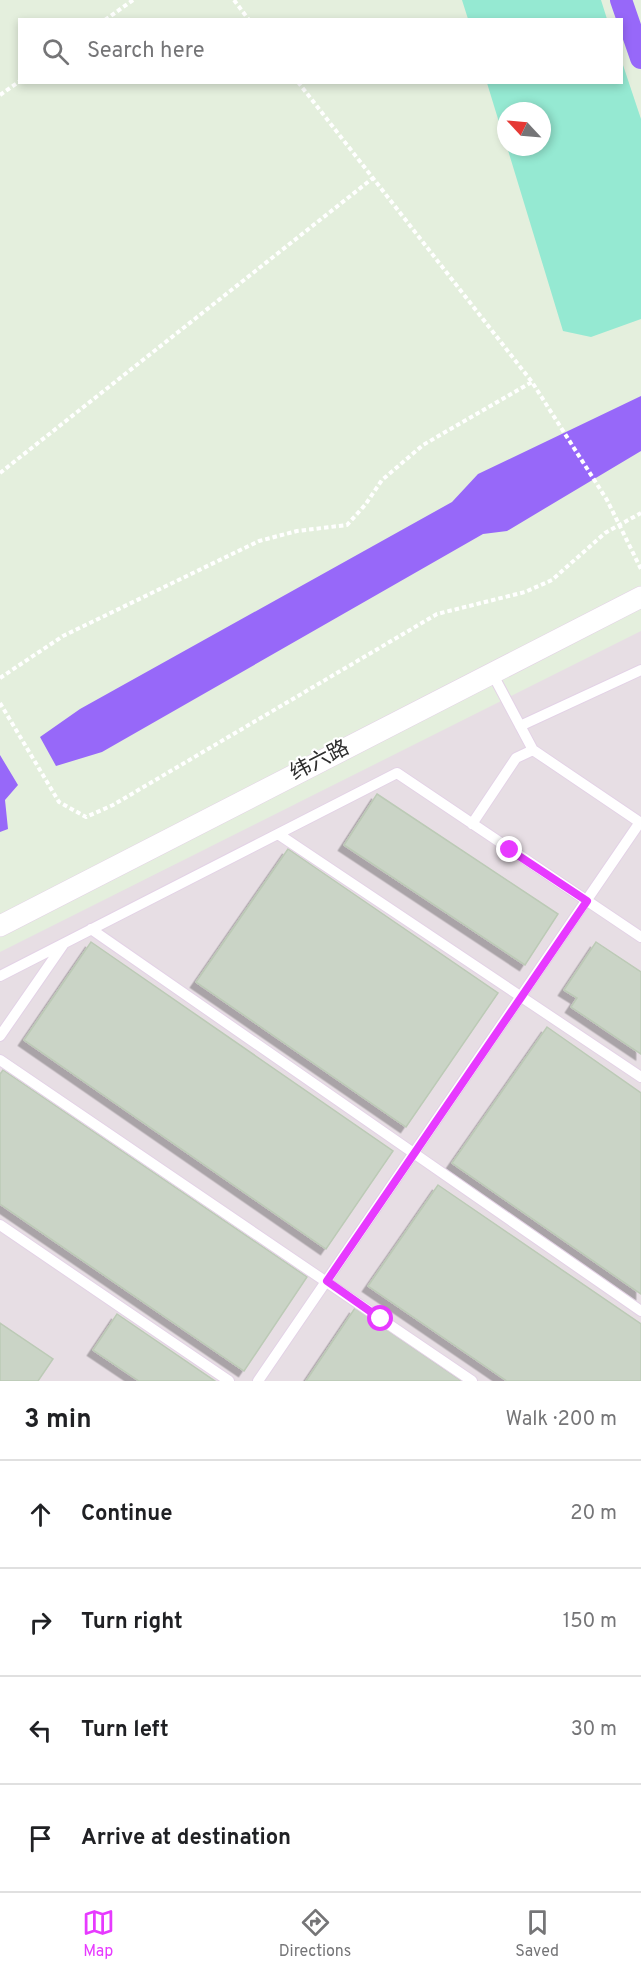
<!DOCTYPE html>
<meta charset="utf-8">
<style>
:root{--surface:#fff;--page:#f6f6f6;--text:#202124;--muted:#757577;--line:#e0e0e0;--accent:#e73aff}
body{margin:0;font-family:Overpass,"Noto Sans SC",sans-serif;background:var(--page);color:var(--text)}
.compass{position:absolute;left:497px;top:102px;width:54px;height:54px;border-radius:50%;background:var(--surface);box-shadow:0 3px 9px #0003;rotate:296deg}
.stop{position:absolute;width:18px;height:18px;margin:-14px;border:4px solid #e73aff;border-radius:50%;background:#fff}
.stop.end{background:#e73aff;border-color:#fff;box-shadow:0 2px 6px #0008}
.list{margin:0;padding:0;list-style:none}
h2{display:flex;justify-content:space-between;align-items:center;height:78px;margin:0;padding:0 24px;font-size:26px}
h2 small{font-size:20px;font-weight:400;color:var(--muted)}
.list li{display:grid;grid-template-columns:39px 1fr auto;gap:18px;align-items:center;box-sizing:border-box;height:108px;padding:0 24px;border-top:2px solid var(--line)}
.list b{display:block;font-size:22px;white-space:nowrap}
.list em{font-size:20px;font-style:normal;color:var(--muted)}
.icon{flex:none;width:33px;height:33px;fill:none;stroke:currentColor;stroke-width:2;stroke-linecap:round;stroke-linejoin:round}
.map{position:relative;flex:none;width:641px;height:1381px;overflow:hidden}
.search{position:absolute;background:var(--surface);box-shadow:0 3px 9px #0003;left:18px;right:18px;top:18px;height:66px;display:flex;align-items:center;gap:15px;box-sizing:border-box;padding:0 21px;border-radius:0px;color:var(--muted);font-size:22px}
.sheet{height:510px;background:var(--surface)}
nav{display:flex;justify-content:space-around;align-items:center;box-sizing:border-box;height:84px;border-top:2px solid var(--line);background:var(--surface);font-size:16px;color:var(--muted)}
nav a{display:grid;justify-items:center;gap:3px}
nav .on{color:var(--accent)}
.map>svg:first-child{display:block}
</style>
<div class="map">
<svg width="641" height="1381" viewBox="0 0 641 1381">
<defs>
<filter id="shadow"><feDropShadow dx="-5.5" dy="5.5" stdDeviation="0" flood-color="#0004"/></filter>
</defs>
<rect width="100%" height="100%" fill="#e4efdd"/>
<path fill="#e7dee4" d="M641 631V1381H0V952Z"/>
<path fill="#95e9d2" d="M462 0H601L607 19H468Z
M622 62 641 119V319L591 337 563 331 507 147H542V111H506V145L487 83 622 82Z"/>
<path fill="#9768f9" d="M641 396V451L507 531 483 534 102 752 56 766 40 737 80 709 452 502 478 474Z
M0 755 18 785 5 800 8 829 0 832Z"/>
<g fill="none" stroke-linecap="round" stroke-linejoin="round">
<path stroke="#9768f9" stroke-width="22" d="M621 0 641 58"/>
</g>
<path fill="#cad4c6" stroke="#bccab6" stroke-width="1.5" filter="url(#shadow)" d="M377 794 558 914 525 965 344 845Z
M288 849 498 993 406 1127 196 982Z
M91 942 393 1151 326 1249 24 1040Z
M596 942 641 972V1054L571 1007 577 998 564 990Z
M547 1027 641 1093V1294L452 1163Z
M3 1070 307 1277 244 1371 0 1204V1074Z
M438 1185 641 1324V1381H507L368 1286Z
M355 1308 462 1381H306Z
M117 1314 215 1381H139L93 1350Z
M0 1323 53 1359 38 1381H0Z"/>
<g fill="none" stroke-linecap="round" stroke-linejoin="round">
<g stroke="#e3d2e6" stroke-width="12">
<path id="service" d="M492 673 533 750 641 823
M520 726 641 670
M472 824 516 758 533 750
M278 834 641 1077
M91 929 641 1311
M0 976 397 773 641 937
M0 1036 63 945
M0 1060 472 1381
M0 1225 229 1381
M258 1381 640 822"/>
</g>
<g stroke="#e3d2e6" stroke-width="22">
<path id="minor" d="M0 926 641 597"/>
</g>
<path stroke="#fff" stroke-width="4" stroke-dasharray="4.5 3" stroke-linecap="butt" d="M234 0 249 20
M105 20 133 0
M298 82 532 382 607 500 641 569
M0 95 20 81
M0 473 373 178
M0 678 63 636 259 541 297 531 347 525 365 505 382 480 423 445 532 382
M0 703 59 802 86 817 113 805 437 614 525 592 552 580 605 533 641 513"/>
<use href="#service" stroke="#fff" stroke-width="10"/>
<use href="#minor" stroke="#fff" stroke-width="21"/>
</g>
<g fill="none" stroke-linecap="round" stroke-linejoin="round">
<path stroke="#e73aff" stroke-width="8" d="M381 1319 327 1281 587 901 510 850"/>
</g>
<g text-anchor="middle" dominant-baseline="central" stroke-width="4.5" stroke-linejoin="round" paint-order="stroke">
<g font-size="21" fill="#2c2c2c" stroke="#fff">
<text transform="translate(320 761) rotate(-27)">纬六路</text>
</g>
</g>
</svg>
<svg class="compass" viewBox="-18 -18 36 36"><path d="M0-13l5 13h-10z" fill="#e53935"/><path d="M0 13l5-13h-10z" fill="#757577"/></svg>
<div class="stop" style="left:381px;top:1319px"></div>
<div class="stop end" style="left:510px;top:850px"></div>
<div class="search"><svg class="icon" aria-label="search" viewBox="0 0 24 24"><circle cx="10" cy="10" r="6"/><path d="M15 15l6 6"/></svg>Search here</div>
</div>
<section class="sheet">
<h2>3 min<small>Walk · 200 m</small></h2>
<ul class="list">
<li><svg class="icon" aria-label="ahead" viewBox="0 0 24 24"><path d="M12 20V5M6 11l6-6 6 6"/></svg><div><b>Continue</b></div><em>20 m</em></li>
<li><svg class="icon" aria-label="right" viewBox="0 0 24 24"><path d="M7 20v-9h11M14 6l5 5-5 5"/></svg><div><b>Turn right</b></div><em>150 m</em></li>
<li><svg class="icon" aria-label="left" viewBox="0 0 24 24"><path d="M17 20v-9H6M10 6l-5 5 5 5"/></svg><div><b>Turn left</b></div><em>30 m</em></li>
<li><svg class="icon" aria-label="arrive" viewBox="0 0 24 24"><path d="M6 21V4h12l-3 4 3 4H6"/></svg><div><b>Arrive at destination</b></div></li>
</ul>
</section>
<nav>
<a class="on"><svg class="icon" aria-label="map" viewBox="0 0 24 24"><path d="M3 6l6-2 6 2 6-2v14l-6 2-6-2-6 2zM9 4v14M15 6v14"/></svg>Map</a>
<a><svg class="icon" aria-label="directions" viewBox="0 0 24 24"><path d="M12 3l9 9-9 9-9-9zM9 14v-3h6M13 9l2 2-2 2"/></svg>Directions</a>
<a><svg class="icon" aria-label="saved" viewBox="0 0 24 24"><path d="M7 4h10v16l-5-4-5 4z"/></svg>Saved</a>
</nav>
